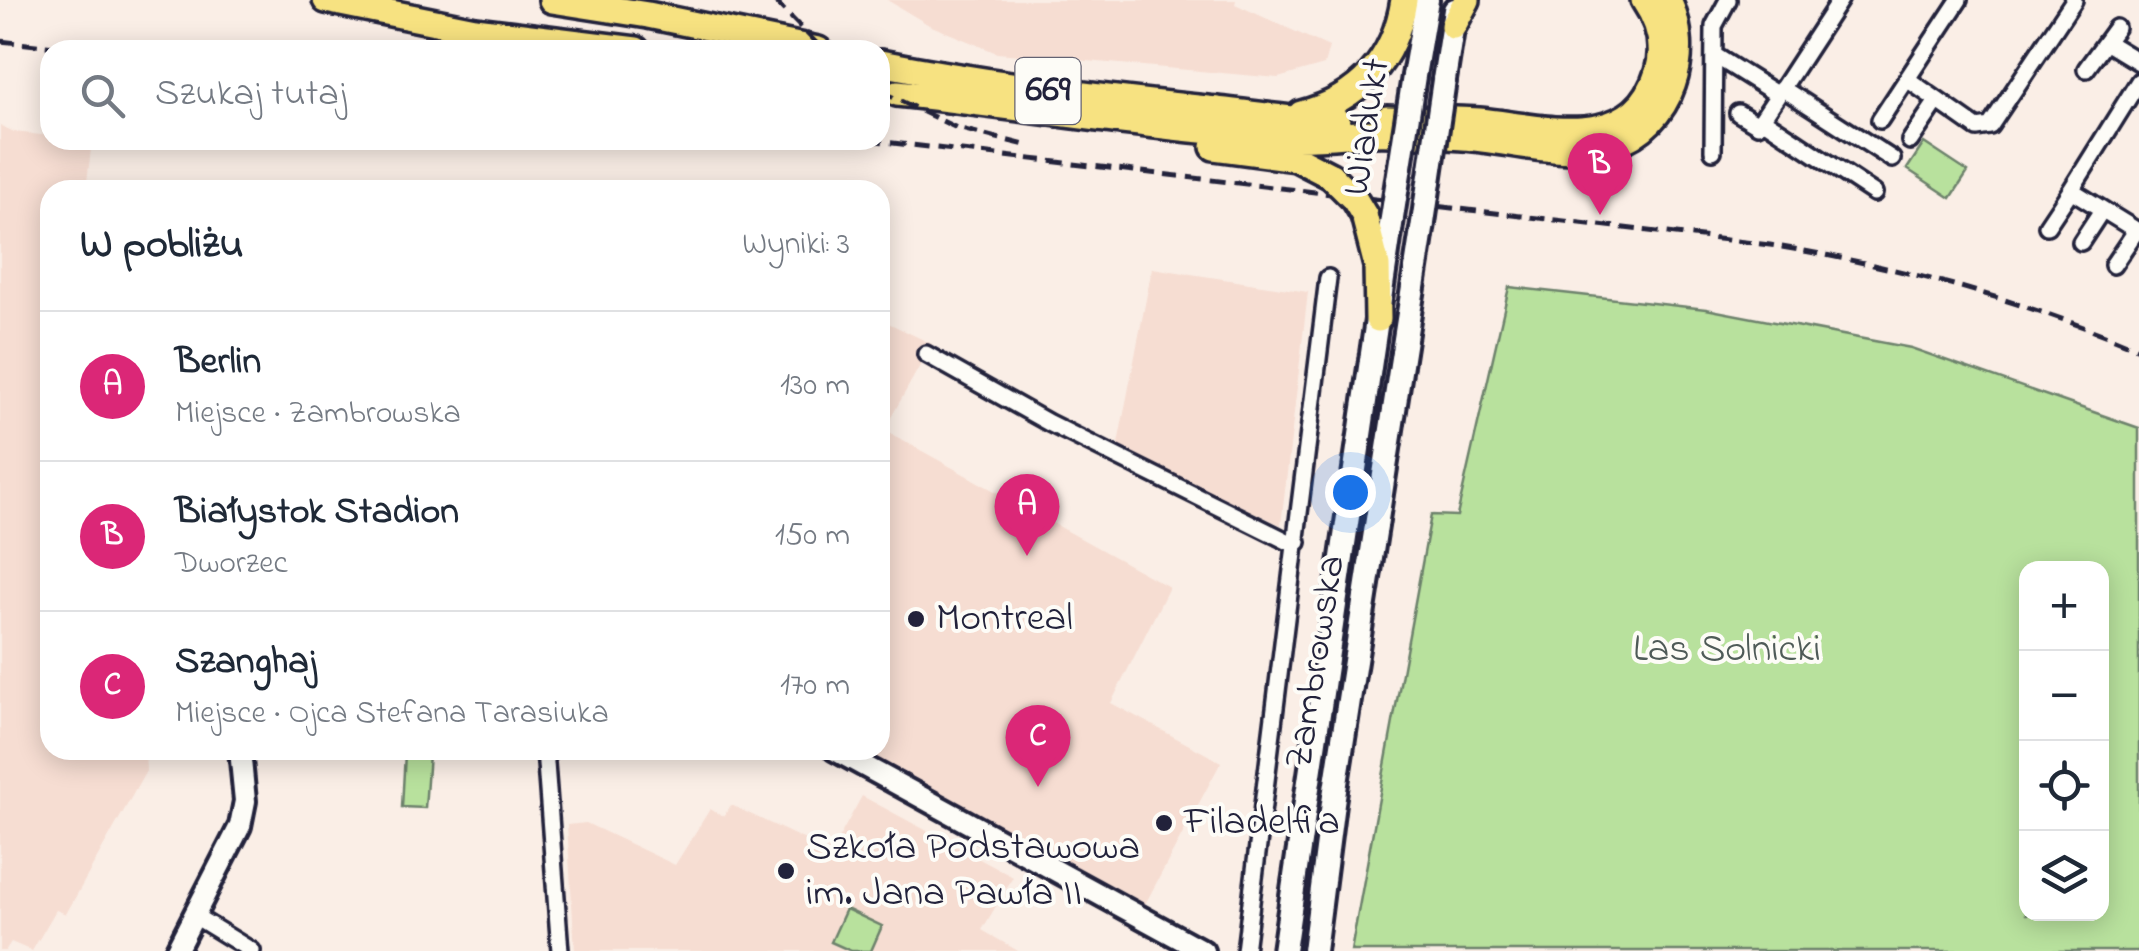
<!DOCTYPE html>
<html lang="pl">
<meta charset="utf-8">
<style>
:root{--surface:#fff;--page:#f2f2f3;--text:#1f2937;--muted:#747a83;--line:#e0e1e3;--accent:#db2777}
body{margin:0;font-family:"Indie Flower",sans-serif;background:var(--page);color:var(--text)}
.controls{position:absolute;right:30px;bottom:30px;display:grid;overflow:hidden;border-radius:20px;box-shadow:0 5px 25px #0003}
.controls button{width:90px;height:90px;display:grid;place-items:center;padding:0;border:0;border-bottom:2px solid var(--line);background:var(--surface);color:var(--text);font:50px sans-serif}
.you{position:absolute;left:1350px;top:492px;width:35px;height:35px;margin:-25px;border:8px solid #fff;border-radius:50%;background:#1a73e8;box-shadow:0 0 0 15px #1a73e833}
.badge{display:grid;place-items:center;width:65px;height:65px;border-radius:50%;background:var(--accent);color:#fff;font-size:32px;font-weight:700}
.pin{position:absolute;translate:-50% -82px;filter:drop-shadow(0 2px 5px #0008)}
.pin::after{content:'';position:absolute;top:52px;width:35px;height:30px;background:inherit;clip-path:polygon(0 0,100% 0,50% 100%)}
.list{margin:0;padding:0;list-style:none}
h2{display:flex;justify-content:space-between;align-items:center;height:130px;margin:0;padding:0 40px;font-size:42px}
h2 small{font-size:32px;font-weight:400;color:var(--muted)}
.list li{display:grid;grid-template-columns:65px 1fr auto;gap:30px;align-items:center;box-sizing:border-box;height:150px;padding:0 40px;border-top:2px solid var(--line)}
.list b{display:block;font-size:38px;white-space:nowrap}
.list p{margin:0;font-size:32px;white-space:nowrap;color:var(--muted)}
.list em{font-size:32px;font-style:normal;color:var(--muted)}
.icon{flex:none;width:55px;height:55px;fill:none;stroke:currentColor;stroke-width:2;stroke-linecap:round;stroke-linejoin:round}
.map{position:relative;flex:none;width:2139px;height:951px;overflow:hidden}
.search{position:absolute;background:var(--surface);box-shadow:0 5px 25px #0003;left:40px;top:40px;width:850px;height:110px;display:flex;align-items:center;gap:25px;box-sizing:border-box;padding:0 35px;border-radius:30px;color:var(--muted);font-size:38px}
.panel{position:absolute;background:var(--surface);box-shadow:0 5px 25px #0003;left:40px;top:180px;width:850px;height:580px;border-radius:30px}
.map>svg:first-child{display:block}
</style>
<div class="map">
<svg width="2139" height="951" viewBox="0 0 2139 951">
<rect width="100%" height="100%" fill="#faeee6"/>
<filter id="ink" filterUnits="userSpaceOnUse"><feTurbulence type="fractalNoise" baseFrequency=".01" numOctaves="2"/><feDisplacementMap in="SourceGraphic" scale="20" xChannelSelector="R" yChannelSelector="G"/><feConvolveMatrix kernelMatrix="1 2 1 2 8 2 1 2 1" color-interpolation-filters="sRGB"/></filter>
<g filter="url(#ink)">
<path fill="#f6ddd2" d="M887 0H1236L1235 4 1329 47 1324 65 1278 78 997 53 929 25Z
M0 125 14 132 50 136V140L92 141 86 190H50V750H145L146 771 66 914 56 910 32 951 11 942 5 951H0Z
M1152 268 1308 292 1281 525 1117 449Z
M880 319 932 344 884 430 1169 587 1111 703 1221 762 1143 908 858 750H880Z
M862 796 1013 877 982 930 1018 951H575L567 825 586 823 675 865 710 809 724 816 731 805 831 852Z"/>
<path fill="#b8e19d" stroke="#6d826c" stroke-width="2.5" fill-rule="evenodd" d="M1924 143 1968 172 1951 198 1907 169Z
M1509 287 1706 309 1911 348 2139 428V951H1351L1431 515 1457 516ZM2102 568V914H2026V568Z
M405 753 429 754 425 808 402 807Z
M846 909 882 926 871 951H851L831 942Z"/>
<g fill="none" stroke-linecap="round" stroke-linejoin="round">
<g stroke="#22223b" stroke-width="22">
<path id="minor" d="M2106 42 2139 62
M1714 55 1778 95 1840 0
M2086 69 2116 28
M1907 79 1977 128 1990 126 2074 0
M2139 81 2071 190 2139 232
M1782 88 1892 159
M1738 113 1758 125 1778 95
M1762 119 1874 193
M1880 120 1959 0
M1910 141 1937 101
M1713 151 1714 26 1728 0
M2047 226 2071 190
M2081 242 2102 210
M2113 265 2136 231
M926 354 1049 423 1287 541 1298 542
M545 750 560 951
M195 916 252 951
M1245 951 1328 278"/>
</g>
<g stroke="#22223b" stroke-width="28">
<path id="tertiary" d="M835 750 1203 951
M176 951 240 826 245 801 240 750"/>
</g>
<g stroke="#22223b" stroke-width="30">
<path id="secondary" d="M1414 76 1427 0
M1444 80 1455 10
M1284 951 1392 218
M1314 951 1333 803 1423 223"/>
</g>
<g stroke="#22223b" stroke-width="32">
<path id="primary" d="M326 0 475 30 636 50
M552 0 648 15 818 50
M1453 26 1467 0
M880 63C989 84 1097 98 1207 109 1251 113 1294 122 1337 121
M897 93C1024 107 1153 128 1281 137 1312 139 1341 135 1372 133 1402 132 1433 135 1463 137 1512 140 1565 159 1613 144 1673 125 1693 53 1668 0
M1301 114C1360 99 1395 59 1404 0
M1387 119C1418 120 1448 119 1479 121 1543 127 1633 155 1658 72 1666 46 1659 22 1644 0
M1214 147 1296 158 1331 176
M1364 215 1377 266 1378 319"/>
</g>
<use href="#minor" stroke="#fdfcf7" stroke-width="15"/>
<use href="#tertiary" stroke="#fdfcf7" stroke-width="20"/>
<use href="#secondary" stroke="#fdfcf7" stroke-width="22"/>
<use href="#primary" stroke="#f7e281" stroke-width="25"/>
<path stroke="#22223b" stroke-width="5" stroke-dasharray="15 8" stroke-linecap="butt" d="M774 0 823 50
M0 41 82 50
M880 91 957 128 1029 146
M868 140 1770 245C1897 266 2020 299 2139 349"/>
<g stroke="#22223b" stroke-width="30" stroke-linecap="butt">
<path id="secondary-bridge" d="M1392 218 1414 76
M1423 223 1444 80"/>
</g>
<g stroke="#22223b" stroke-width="32" stroke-linecap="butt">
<path id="primary-bridge" d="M1331 176 1355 200 1364 215"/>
</g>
<use href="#secondary-bridge" stroke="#fdfcf7" stroke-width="22"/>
<use href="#primary-bridge" stroke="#f7e281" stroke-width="25"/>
</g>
</g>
<g fill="#22223b" stroke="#fdfcf7" stroke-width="4">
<circle cx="916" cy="619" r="10"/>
<circle cx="1164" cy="823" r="10"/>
<circle cx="786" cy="871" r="10"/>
</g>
<g text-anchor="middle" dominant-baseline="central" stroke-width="8" stroke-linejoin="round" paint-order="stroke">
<rect fill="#fdfcf7" stroke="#646373" stroke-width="2.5" x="1015.5" y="58" width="65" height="66" rx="8"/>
<g font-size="38" font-weight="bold" fill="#22223b">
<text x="1048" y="91">669</text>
</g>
<g font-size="40" fill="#22223b" stroke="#fdfcf7">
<text transform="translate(1368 127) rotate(-81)">Wiadukt</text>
<text transform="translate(1317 662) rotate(-81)">Zambrowska</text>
</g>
<g font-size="40" fill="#22223b" stroke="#fdfcf7" text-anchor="start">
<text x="936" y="619">Montreal</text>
<text x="1184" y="823">Filadelfia</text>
<text x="806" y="848">Szkoła Podstawowa<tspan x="806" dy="46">im. Jana Pawła II</tspan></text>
</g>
<g font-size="40" fill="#4f5b58" stroke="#fdfcf7">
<text x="1727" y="650">Las Solnicki</text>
</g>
</g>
</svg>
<div class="controls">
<button>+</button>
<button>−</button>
<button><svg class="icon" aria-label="locate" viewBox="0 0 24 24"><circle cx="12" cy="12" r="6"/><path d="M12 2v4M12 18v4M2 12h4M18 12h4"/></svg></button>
<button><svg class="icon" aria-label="layers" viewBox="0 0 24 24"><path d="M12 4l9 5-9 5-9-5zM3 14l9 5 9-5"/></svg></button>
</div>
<div class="you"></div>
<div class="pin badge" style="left:1027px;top:556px">A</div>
<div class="pin badge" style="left:1600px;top:215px">B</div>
<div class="pin badge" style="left:1038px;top:787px">C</div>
<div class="search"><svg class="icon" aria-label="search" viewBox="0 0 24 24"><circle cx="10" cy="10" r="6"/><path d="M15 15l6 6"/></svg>Szukaj tutaj</div>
<section class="panel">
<h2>W pobliżu<small>Wyniki: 3</small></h2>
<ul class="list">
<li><span class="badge">A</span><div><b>Berlin</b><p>Miejsce · Zambrowska</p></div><em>130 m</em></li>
<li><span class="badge">B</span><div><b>Białystok Stadion</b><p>Dworzec</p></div><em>150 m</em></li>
<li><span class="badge">C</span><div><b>Szanghaj</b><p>Miejsce · Ojca Stefana Tarasiuka</p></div><em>170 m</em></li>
</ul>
</section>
</div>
